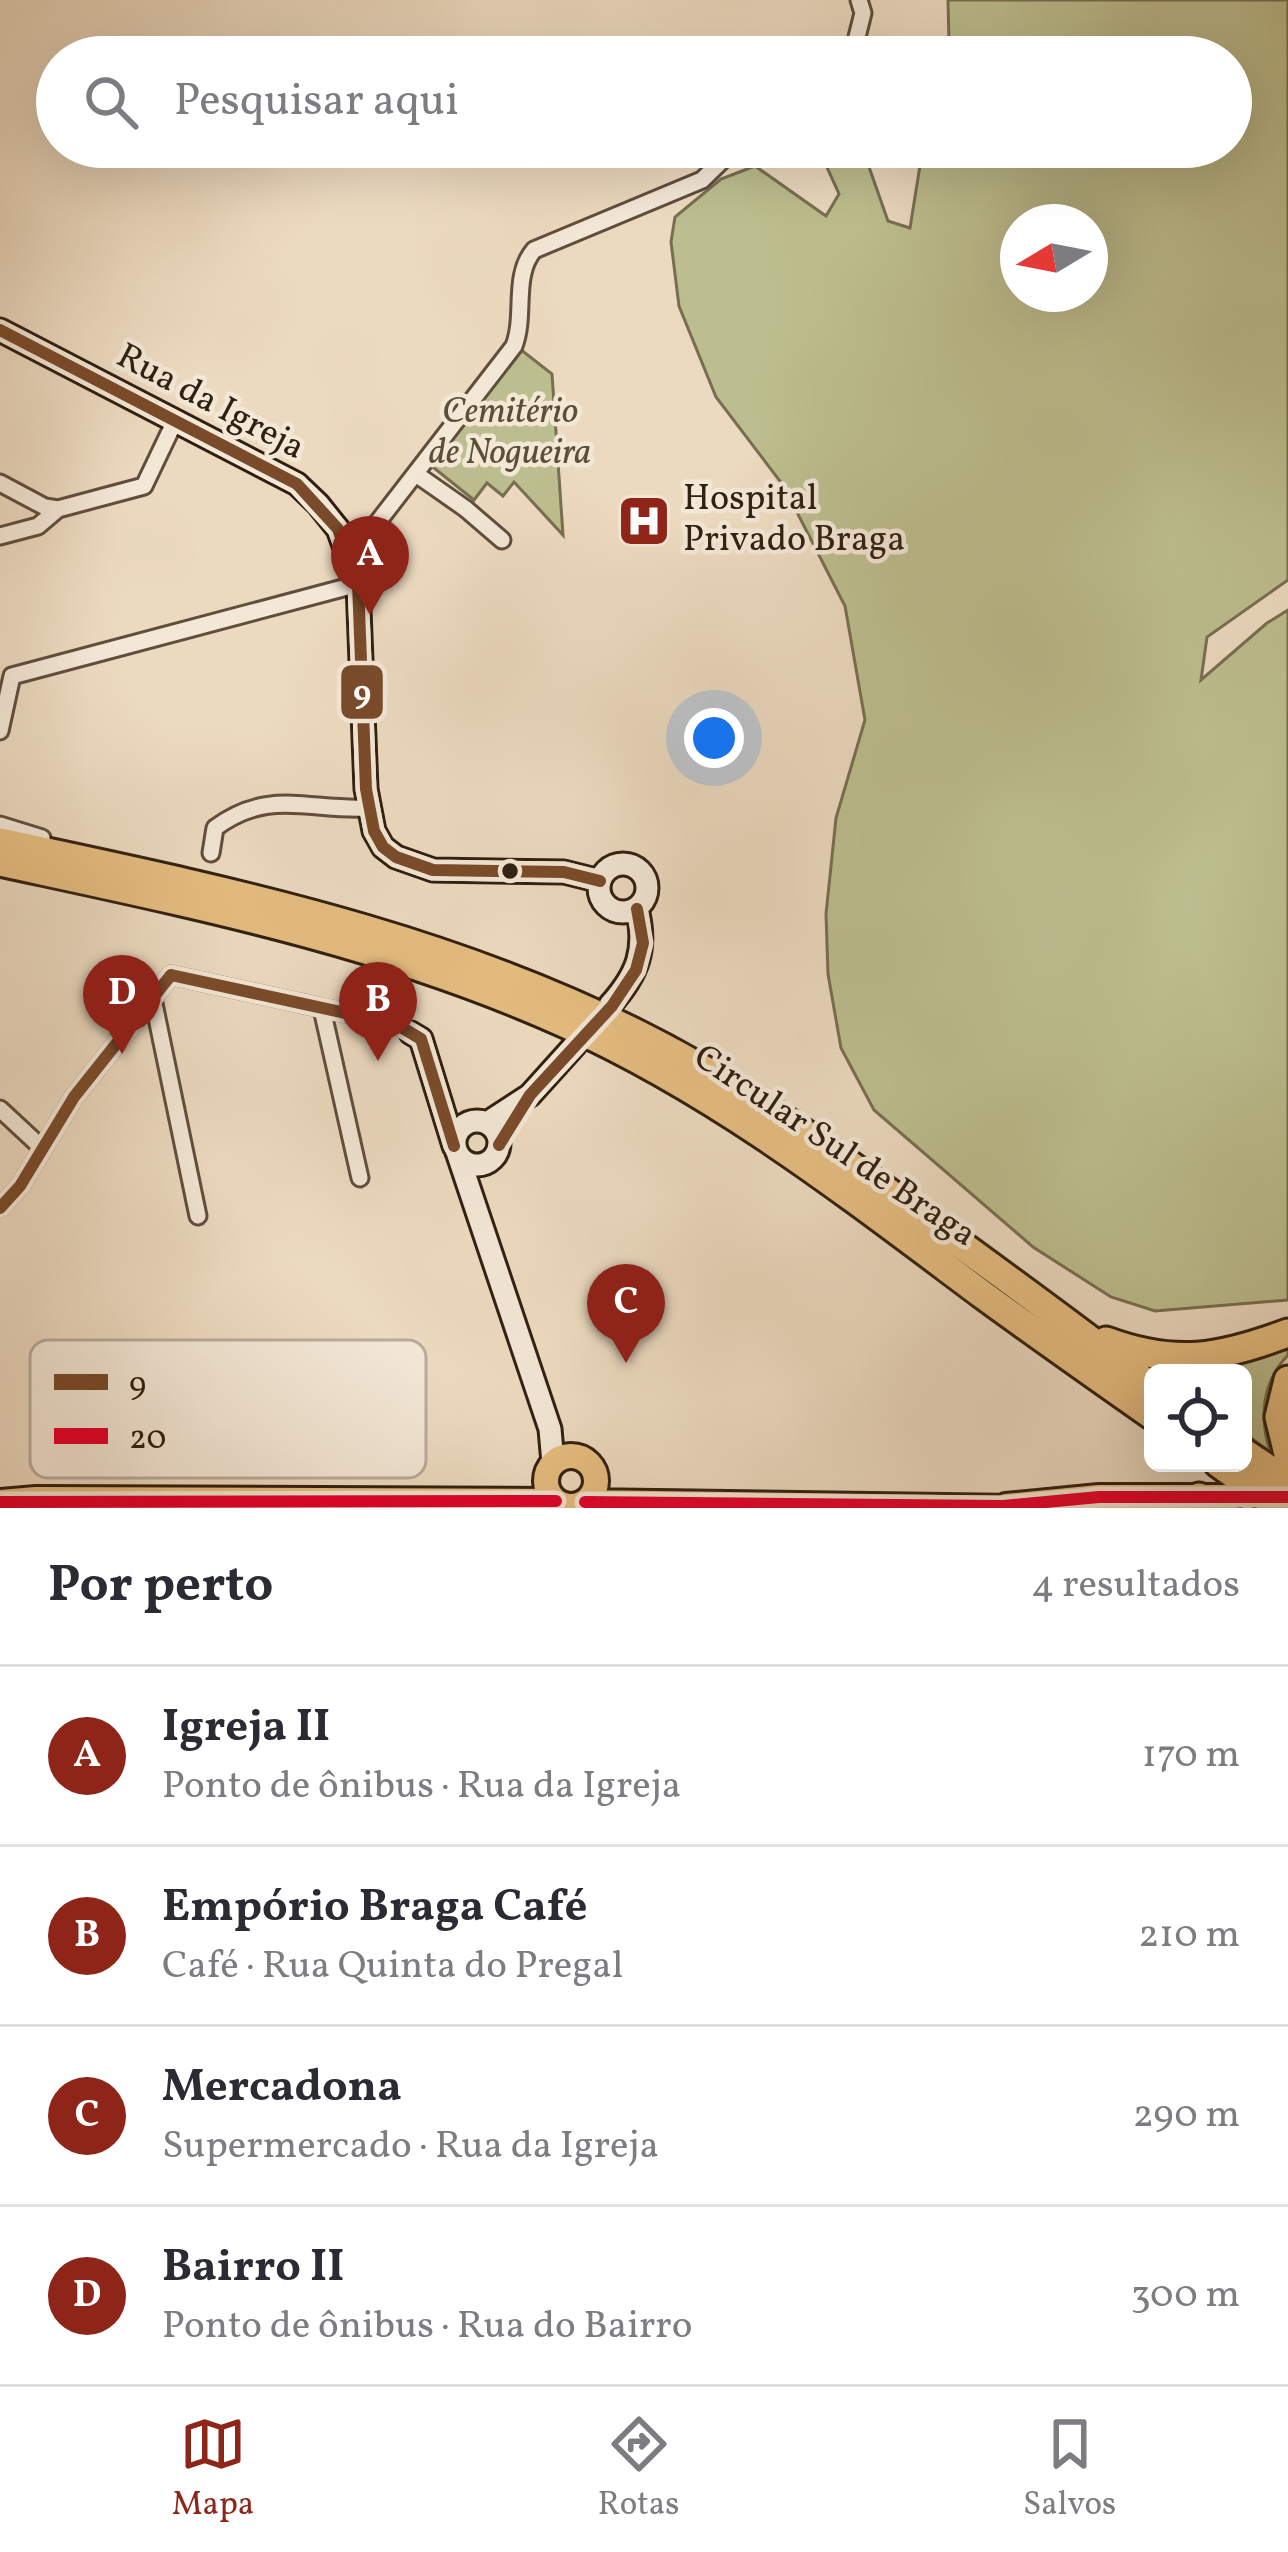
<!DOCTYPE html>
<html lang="pt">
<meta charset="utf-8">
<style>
:root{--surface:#fff;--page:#f2f2f3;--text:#2b2b33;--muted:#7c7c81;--line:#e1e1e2;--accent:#8f2418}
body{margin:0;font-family:Vollkorn,serif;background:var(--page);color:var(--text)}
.controls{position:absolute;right:36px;bottom:36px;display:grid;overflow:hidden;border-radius:18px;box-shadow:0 12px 48px #0002}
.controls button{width:108px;height:108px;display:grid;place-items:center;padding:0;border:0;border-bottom:3px solid var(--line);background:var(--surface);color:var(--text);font:60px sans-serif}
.compass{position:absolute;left:1000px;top:204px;width:108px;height:108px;border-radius:50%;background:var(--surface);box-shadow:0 12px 48px #0002;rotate:260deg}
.you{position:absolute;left:714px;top:738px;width:42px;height:42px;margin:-30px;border:9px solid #fff;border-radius:50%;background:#1a73e8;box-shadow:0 0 0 18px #1a73e833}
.badge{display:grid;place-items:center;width:78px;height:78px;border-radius:50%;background:var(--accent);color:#fff;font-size:39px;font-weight:700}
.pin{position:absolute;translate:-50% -99px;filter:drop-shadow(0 3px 6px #0008)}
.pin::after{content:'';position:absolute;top:63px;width:42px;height:36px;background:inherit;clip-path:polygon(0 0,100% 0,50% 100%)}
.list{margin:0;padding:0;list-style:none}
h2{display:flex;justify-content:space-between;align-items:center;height:156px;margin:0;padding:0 48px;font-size:51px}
h2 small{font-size:39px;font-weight:400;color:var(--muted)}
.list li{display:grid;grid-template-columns:78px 1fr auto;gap:36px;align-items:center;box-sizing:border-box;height:180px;padding:0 48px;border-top:3px solid var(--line)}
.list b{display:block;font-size:45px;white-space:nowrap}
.list p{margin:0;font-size:39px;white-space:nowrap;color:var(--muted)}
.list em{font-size:39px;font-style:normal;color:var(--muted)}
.icon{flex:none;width:66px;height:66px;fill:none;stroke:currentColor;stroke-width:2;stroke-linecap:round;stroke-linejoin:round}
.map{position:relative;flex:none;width:1288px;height:1508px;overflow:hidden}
.search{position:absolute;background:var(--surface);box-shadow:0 12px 48px #0002;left:36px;right:36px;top:36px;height:132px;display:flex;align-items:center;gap:30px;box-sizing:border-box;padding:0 42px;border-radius:66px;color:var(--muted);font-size:45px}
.sheet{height:876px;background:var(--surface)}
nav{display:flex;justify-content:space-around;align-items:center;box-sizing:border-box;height:168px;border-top:3px solid var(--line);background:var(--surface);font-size:33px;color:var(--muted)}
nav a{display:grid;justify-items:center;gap:6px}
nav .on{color:var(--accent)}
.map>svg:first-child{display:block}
</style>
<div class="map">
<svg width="1288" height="1508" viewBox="0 0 1288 1508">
<rect width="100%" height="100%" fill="#ecdac0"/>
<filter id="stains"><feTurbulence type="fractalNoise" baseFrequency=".00167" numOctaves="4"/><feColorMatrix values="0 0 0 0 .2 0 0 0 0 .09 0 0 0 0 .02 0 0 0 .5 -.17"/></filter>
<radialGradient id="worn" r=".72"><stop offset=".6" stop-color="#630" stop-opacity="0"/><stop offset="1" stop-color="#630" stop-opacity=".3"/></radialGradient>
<path fill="#bdbe8f" stroke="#776f50" stroke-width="3" fill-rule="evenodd" d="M948 0H1288V580L1207 637 1201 680 1267 623 1288 610V1300L1155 1311 1111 1297 1033 1247 874 1110 841 1048 828 974 826 914 836 818 865 720 845 606 783 485 716 397 679 306 671 242 675 217 721 179 755 166 826 216 839 194 826 165 837 147H862L888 221 910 228 923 147H1231V57H944L949 43ZM1018 222H1090V294H1018Z
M520 349 552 374 563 535 514 482 503 496 487 483 474 500 429 464Z
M1288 1341V1355C1262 1382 1259 1417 1270 1452L1243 1432V1373H1160L1144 1362Z"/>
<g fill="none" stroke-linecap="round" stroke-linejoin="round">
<g stroke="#604e3d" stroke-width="21">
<path id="street" d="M852 57 863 13 859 0
M416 474 466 509 502 540
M0 483 45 507 58 509 144 486 175 421
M0 536 38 526 58 509
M350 558 514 346C526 315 512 276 534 250L702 180 736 147
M0 731 12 676 358 584
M0 825 42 838
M211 853 215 828C269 788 308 811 367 808
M153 999 198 1216
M322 1009 360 1178
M0 1109 42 1148
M0 1208 20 1186 74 1097 171 975 396 1024 411 1033"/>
</g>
<g stroke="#312011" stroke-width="27">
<path id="secondary" d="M0 330 297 484 318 504 338 529 358 584 366 789 374 831 383 847 396 857 433 870 564 872 600 881
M599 888a24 24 0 1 1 48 0a24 24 0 1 1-48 0Z
M610 1005C638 974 647 949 637 909
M411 1033 421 1039 454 1146
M455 1143a22 22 0 1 1 44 0a22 22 0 1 1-44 0Z
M487 1123 530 1095 575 1045
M458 1155 550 1429 553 1463"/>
</g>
<g stroke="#312011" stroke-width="30">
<path id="primary" d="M546 1481a25 25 0 1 1 50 0a25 25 0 1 1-50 0Z
M0 1502 36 1499 556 1501
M585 1502 1020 1508
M1006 1506 1099 1497H1232"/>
</g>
<g stroke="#312011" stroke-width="33">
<path id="highway" d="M0 842C240 893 484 943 699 1067 776 1111 847 1163 919 1214 997 1271 1076 1328 1153 1388
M0 862C193 904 385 942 566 1024 719 1093 849 1195 983 1295 1039 1336 1096 1376 1153 1416
M1106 1341C1176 1367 1220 1358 1288 1333
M1288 1380 1279 1417 1288 1454
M1243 1452 1288 1482
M1218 1463 1281 1508
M1175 1508 1199 1497"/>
</g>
<use href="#street" stroke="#f3e7d6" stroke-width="15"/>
<use href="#secondary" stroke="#f3e7d6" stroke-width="21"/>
<use href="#primary" stroke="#e6bd80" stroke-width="24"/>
<use href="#highway" stroke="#e6bd80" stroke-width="27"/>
<g stroke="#f3e7d6" stroke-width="21">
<path id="bus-1" d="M0 330 297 484 338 529 358 584 366 789 374 831 383 847 396 857 433 870 564 872 600 881
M171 975 396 1024 421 1039 454 1146
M499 1145 530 1095 612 1006 636 970 643 943 637 909
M0 1208 20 1186 74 1097 171 975"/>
</g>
<g stroke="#f3e7d6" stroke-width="21">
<path id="bus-2" d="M0 1502 556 1501
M585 1502 1003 1506 1099 1497H1288"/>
</g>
<use href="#bus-1" stroke="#7a4b2a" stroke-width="12"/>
<use href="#bus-2" stroke="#e4002b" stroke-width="12"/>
</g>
<defs>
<g id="hospital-square" transform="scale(2.7)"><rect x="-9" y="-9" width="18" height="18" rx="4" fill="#8f2418" stroke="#f3e7d6"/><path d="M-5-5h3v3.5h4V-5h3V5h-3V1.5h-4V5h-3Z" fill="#fff"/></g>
</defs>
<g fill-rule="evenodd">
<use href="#hospital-square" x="644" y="521"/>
</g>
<circle fill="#312011" stroke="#f3e7d6" stroke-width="4.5" cx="510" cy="871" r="10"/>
<g text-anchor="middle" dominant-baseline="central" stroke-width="9" stroke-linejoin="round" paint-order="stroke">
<g font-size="36" fill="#312011" stroke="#f3e7d6">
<text transform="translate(210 403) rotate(28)">Rua da Igreja</text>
<text transform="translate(834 1147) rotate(34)">Circular Sul de Braga</text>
</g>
<g font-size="36" font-style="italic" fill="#5b4f37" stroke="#f3e7d6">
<text x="510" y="413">Cemitério<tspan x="510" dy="41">de Nogueira</tspan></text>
</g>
<g font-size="36" fill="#312011" stroke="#f3e7d6" text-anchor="start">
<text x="683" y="500">Hospital<tspan x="683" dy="41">Privado Braga</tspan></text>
</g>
</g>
<rect x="30" y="1340" width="396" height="138" rx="18" fill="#f3e7d6" stroke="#b9ab9b" stroke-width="3"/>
<rect x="54" y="1374" width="54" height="16" fill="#7a4b2a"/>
<rect x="54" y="1428" width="54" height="16" fill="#e4002b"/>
<g font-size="33" fill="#312011">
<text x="129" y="1394">9</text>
<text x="129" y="1448">20</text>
</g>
<rect stroke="#f3e7d6" stroke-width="4.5" x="339" y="663" width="46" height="58" rx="12" fill="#7a4b2a"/>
<g font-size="33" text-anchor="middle" font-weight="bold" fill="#fff">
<text x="362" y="703">9</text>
</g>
<rect width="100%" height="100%" filter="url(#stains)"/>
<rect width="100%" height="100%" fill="url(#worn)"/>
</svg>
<div class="controls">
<button><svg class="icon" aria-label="locate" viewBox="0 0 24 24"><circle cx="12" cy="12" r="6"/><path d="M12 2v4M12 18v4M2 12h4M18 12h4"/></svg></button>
</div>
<svg class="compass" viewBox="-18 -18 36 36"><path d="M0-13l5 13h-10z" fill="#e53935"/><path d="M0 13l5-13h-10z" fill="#7c7c81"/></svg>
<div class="you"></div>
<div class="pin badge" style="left:370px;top:615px">A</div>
<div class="pin badge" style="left:378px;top:1061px">B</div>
<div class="pin badge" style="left:626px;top:1363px">C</div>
<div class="pin badge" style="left:122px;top:1054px">D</div>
<div class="search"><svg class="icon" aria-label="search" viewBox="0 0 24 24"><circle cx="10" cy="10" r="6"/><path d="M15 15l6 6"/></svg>Pesquisar aqui</div>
</div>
<section class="sheet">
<h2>Por perto<small>4 resultados</small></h2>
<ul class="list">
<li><span class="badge">A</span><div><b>Igreja II</b><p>Ponto de ônibus · Rua da Igreja</p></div><em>170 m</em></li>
<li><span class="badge">B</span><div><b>Empório Braga Café</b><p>Café · Rua Quinta do Pregal</p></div><em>210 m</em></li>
<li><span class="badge">C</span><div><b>Mercadona</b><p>Supermercado · Rua da Igreja</p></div><em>290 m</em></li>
<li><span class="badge">D</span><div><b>Bairro II</b><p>Ponto de ônibus · Rua do Bairro</p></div><em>300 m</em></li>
</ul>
</section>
<nav>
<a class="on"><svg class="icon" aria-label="map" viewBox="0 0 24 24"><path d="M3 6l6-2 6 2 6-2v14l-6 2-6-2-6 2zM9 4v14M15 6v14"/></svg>Mapa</a>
<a><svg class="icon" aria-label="directions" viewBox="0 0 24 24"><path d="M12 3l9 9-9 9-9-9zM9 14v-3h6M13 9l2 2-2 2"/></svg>Rotas</a>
<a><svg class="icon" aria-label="saved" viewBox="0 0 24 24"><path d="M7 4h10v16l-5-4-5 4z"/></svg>Salvos</a>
</nav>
